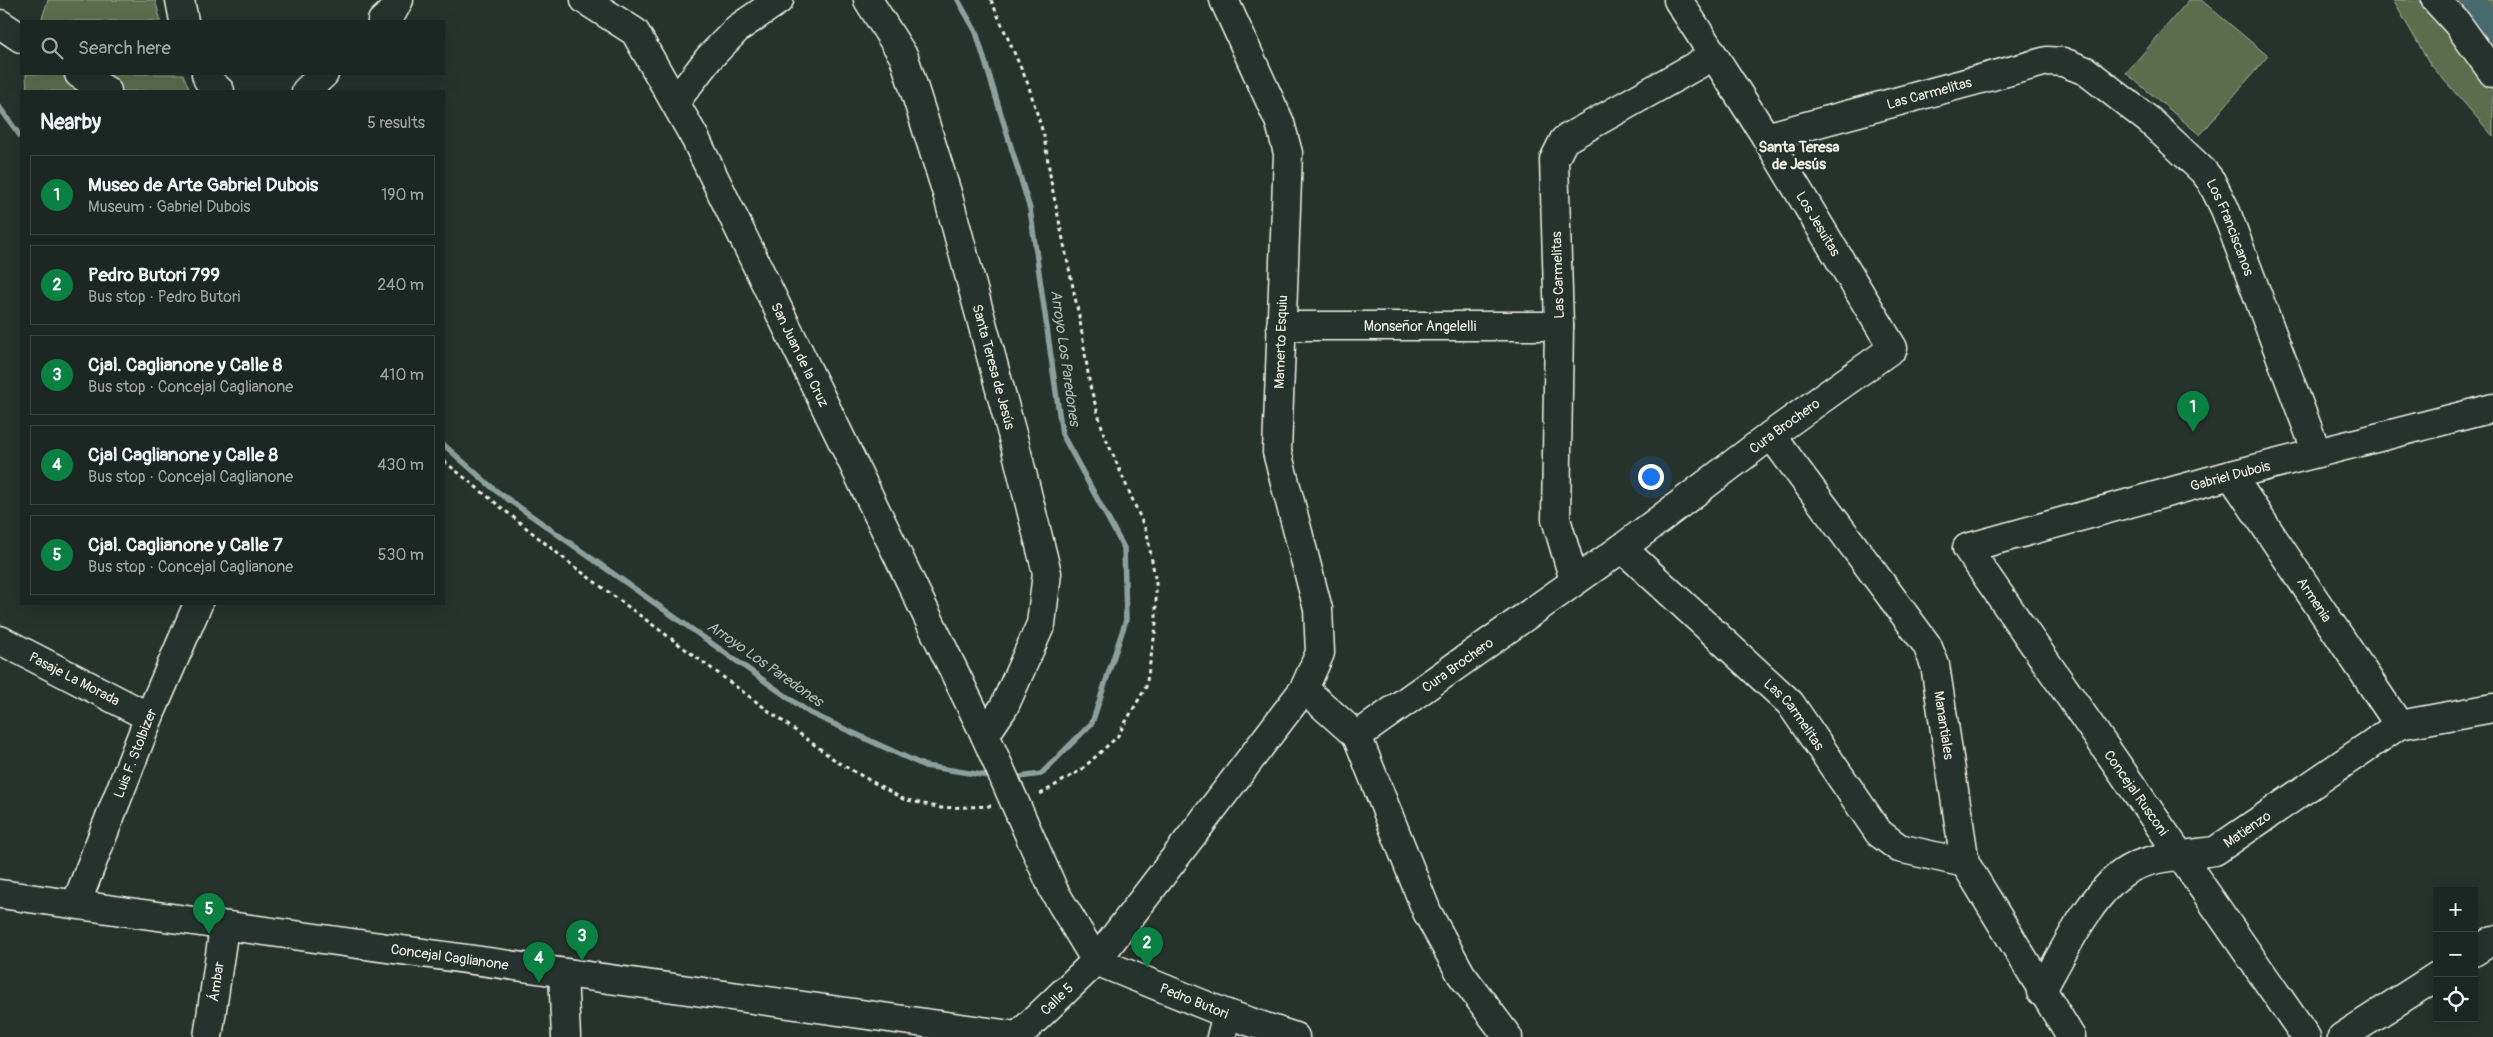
<!DOCTYPE html>
<meta charset="utf-8">
<style>
:root{--surface:#1c2622;--page:#252e2a;--text:#f1f3f6;--muted:#a0a5a5;--line:#3a4340;--accent:#0b8043}
body{margin:0;font-family:Pangolin,sans-serif;background:var(--page);color:var(--text)}
.controls{position:absolute;right:15px;bottom:15px;display:grid;overflow:hidden;border-radius:0px;box-shadow:0 5px 20px #0002}
.controls button{width:45px;height:45px;display:grid;place-items:center;padding:0;border:0;border-bottom:1px solid var(--line);background:var(--surface);color:var(--text);font:25px sans-serif}
.you{position:absolute;left:1650px;top:476px;width:18px;height:18px;margin:-12px;border:4px solid #fff;border-radius:50%;background:#1a73e8;box-shadow:0 0 0 8px #1a73e833}
.badge{display:grid;place-items:center;width:32px;height:32px;border-radius:50%;background:var(--accent);color:#fff;font-size:16px;font-weight:700}
.pin{position:absolute;translate:-50% -41px;filter:drop-shadow(0 1px 2px #0008)}
.pin::after{content:'';position:absolute;top:26px;width:18px;height:15px;background:inherit;clip-path:polygon(0 0,100% 0,50% 100%)}
.list{margin:0;padding:0;list-style:none}
h2{display:flex;justify-content:space-between;align-items:center;height:65px;margin:0;padding:0 20px;font-size:21px}
h2 small{font-size:16px;font-weight:400;color:var(--muted)}
.list li{display:grid;grid-template-columns:32px 1fr auto;gap:15px;align-items:center;box-sizing:border-box;height:80px;margin:0 10px 10px;padding:0 10px;border:1px solid var(--line);border-radius:0px}
.list b{display:block;font-size:19px;white-space:nowrap}
.list p{margin:0;font-size:16px;white-space:nowrap;color:var(--muted)}
.list em{font-size:16px;font-style:normal;color:var(--muted)}
.icon{flex:none;width:28px;height:28px;fill:none;stroke:currentColor;stroke-width:2;stroke-linecap:round;stroke-linejoin:round}
.map{position:relative;flex:none;width:2493px;height:1037px;overflow:hidden}
.search{position:absolute;background:var(--surface);box-shadow:0 5px 20px #0002;left:20px;top:20px;width:425px;height:55px;display:flex;align-items:center;gap:12px;box-sizing:border-box;padding:0 18px;border-radius:0px;color:var(--muted);font-size:19px}
.panel{position:absolute;background:var(--surface);box-shadow:0 5px 20px #0002;left:20px;top:90px;width:425px;height:515px;border-radius:0px}
.map>svg:first-child{display:block}
</style>
<div class="map">
<svg width="2493" height="1037" viewBox="0 0 2493 1037">
<rect width="100%" height="100%" fill="#26332d"/>
<filter id="ink" filterUnits="userSpaceOnUse"><feTurbulence type="fractalNoise" baseFrequency=".02" numOctaves="2"/><feDisplacementMap in="SourceGraphic" scale="10" xChannelSelector="R" yChannelSelector="G"/><feConvolveMatrix kernelMatrix="1 2 1 2 8 2 1 2 1" color-interpolation-filters="sRGB"/></filter>
<g filter="url(#ink)">
<path fill="#5d6c4e" stroke="#a8ae9b" d="M48 0H155L161 21H41Z
M2189 0H2201L2268 56 2200 135 2126 73Z
M2393 0H2493V136L2430 64Z
M26 74H183L190 91H27Z"/>
<g fill="none" stroke-linecap="round" stroke-linejoin="round">
<path stroke="#8ca19e" stroke-width="5.5" d="M958 0 976 32 1030 209 1062 434 1124 548 1126 620 1092 723 1041 774 1012 778
M0 108 21 137
M444 445 495 490 810 713 925 766 995 777"/>
<path stroke="#476b6c" stroke-width="35" d="M2463 0 2493 33"/>
<g stroke="#f4f1e8" stroke-width="31">
<g id="minor">
<path d="M180 0 184 21"/>
<path id="s1" d="M585 0 635 32 695 138 985 735 1054 891 1096 961"/>
<path id="s2" d="M868 0 904 57 947 193 1015 445 1047 573 1041 624 1004 707 985 735"/>
<path d="M1224 0 1280 123 1288 153 1277 452 1318 609 1320 653 1304 689"/>
<path d="M2436 0 2457 23 2493 73"/>
<path d="M382 21 393 11 399 0"/>
<path d="M0 24 21 38"/>
<path d="M79 74 107 91"/>
<path d="M206 74 208 80 220 91"/>
<path d="M306 91 324 74"/>
<path d="M675 102 709 58 738 28 779 0"/>
<path id="s3" d="M1766 137 2047 61 2063 62 2086 71 2150 121 2203 171 2211 181 2225 209 2317 453"/>
<path id="s4" d="M1281 326H1559"/>
<path id="s5" d="M1771 435 1927 645 1935 665 1965 863 2071 1037"/>
<path id="s6" d="M2231 475 2399 725"/>
<path id="s7" d="M1622 548 1790 703 1879 833 1899 848 1965 863"/>
<path d="M1574 580 1556 519 1559 326 1554 160 1564 140 1713 56"/>
<path id="s8" d="M0 640 149 717"/>
<path d="M1357 736 1427 912 1461 974 1508 1037"/>
<path id="s9" d="M0 894 1018 1036"/>
<path id="s10" d="M76 904 149 717 198 604"/>
<path d="M2474 952 2493 940"/>
<path id="s11" d="M1096 961 1227 1014 1295 1037"/>
<path d="M563 973 566 1037"/>
<path id="s12" d="M2041 992C2061 956 2095 884 2133 867 2154 857 2192 854 2215 851L2399 725 2493 708"/>
<path id="s13" d="M208 1037 224 927"/>
<path id="s14" d="M1017 1037 1096 961 1304 689 1357 736 1622 548 1771 435 1893 348 1766 137 1678 0"/>
<path d="M1221 1037 1227 1014"/>
<path id="s15" d="M2306 1037 1967 548 2231 475 2493 408"/>
<path d="M2342 1037 2437 976"/>
</g>
</g>
<path stroke="#f4f1e8" stroke-width="3" stroke-dasharray="4 4" stroke-linecap="butt" d="M991 0 1028 84 1044 136 1052 187 1080 321 1090 386 1104 434 1147 533 1156 583V627L1146 687 1117 737 1081 770 1037 796
M444 461 572 565 839 763 903 799 941 808 992 806"/>
<use href="#minor" stroke="#26332d" stroke-width="28"/>
</g>
</g>
<g text-anchor="middle" dominant-baseline="central" stroke-width="5" stroke-linejoin="round" paint-order="stroke">
<g font-size="14" fill="#f4f1e8" stroke="#26332d">
<text stroke="none"><textPath href="#s3" startOffset="169">Las Carmelitas</textPath></text>
<text transform="translate(1818 224) rotate(59)">Los Jesuitas</text>
<text stroke="none"><textPath href="#s3" startOffset="549">Los Franciscanos</textPath></text>
<text transform="translate(1558 275) rotate(-92)">Las Carmelitas</text>
<text stroke="none"><textPath href="#s4" startOffset="139">Monseñor Angelelli</textPath></text>
<text transform="translate(1281 342) rotate(-88)">Mamerto Esquiu</text>
<text stroke="none"><textPath href="#s1" startOffset="422">San Juan de la Cruz</textPath></text>
<text stroke="none"><textPath href="#s2" startOffset="390">Santa Teresa de Jesús</textPath></text>
<text stroke="none"><textPath href="#s14" startOffset="1051">Cura Brochero</textPath></text>
<text stroke="none"><textPath href="#s15" startOffset="868">Gabriel Dubois</textPath></text>
<text stroke="none"><textPath href="#s6" startOffset="150">Armenia</textPath></text>
<text stroke="none"><textPath href="#s14" startOffset="646">Cura Brochero</textPath></text>
<text stroke="none"><textPath href="#s8" startOffset="84">Pasaje La Morada</textPath></text>
<text stroke="none"><textPath href="#s7" startOffset="240">Las Carmelitas</textPath></text>
<text stroke="none"><textPath href="#s5" startOffset="344">Manantiales</textPath></text>
<text stroke="none"><textPath href="#s10" startOffset="162">Luis F. Stolbizer</textPath></text>
<text transform="translate(2136 793) rotate(55)">Concejal Rusconi</text>
<text stroke="none"><textPath href="#s12" startOffset="280">Matienzo</textPath></text>
<text stroke="none"><textPath href="#s9" startOffset="454">Concejal Caglianone</textPath></text>
<text stroke="none"><textPath href="#s13" startOffset="56">Ámbar</textPath></text>
<text stroke="none"><textPath href="#s14" startOffset="55">Calle 5</textPath></text>
<text stroke="none"><textPath href="#s11" startOffset="106">Pedro Butori</textPath></text>
</g>
<g font-size="15" font-weight="bold" fill="#f4f1e8" stroke="#26332d">
<text x="1799" y="147">Santa Teresa<tspan x="1799" dy="17">de Jesús</tspan></text>
</g>
<g font-size="15" font-style="italic" fill="#afbbb6" stroke="#26332d">
<text transform="translate(1065 358) rotate(82)">Arroyo Los Paredones</text>
<text transform="translate(765 664) rotate(35)">Arroyo Los Paredones</text>
</g>
</g>
</svg>
<div class="controls">
<button>+</button>
<button>−</button>
<button><svg class="icon" aria-label="locate" viewBox="0 0 24 24"><circle cx="12" cy="12" r="6"/><path d="M12 2v4M12 18v4M2 12h4M18 12h4"/></svg></button>
</div>
<div class="you"></div>
<div class="pin badge" style="left:2193px;top:432px">1</div>
<div class="pin badge" style="left:1147px;top:968px">2</div>
<div class="pin badge" style="left:582px;top:961px">3</div>
<div class="pin badge" style="left:539px;top:983px">4</div>
<div class="pin badge" style="left:209px;top:934px">5</div>
<div class="search"><svg class="icon" aria-label="search" viewBox="0 0 24 24"><circle cx="10" cy="10" r="6"/><path d="M15 15l6 6"/></svg>Search here</div>
<section class="panel">
<h2>Nearby<small>5 results</small></h2>
<ul class="list">
<li><span class="badge">1</span><div><b>Museo de Arte Gabriel Dubois</b><p>Museum · Gabriel Dubois</p></div><em>190 m</em></li>
<li><span class="badge">2</span><div><b>Pedro Butori 799</b><p>Bus stop · Pedro Butori</p></div><em>240 m</em></li>
<li><span class="badge">3</span><div><b>Cjal. Caglianone y Calle 8</b><p>Bus stop · Concejal Caglianone</p></div><em>410 m</em></li>
<li><span class="badge">4</span><div><b>Cjal Caglianone y Calle 8</b><p>Bus stop · Concejal Caglianone</p></div><em>430 m</em></li>
<li><span class="badge">5</span><div><b>Cjal. Caglianone y Calle 7</b><p>Bus stop · Concejal Caglianone</p></div><em>530 m</em></li>
</ul>
</section>
</div>
